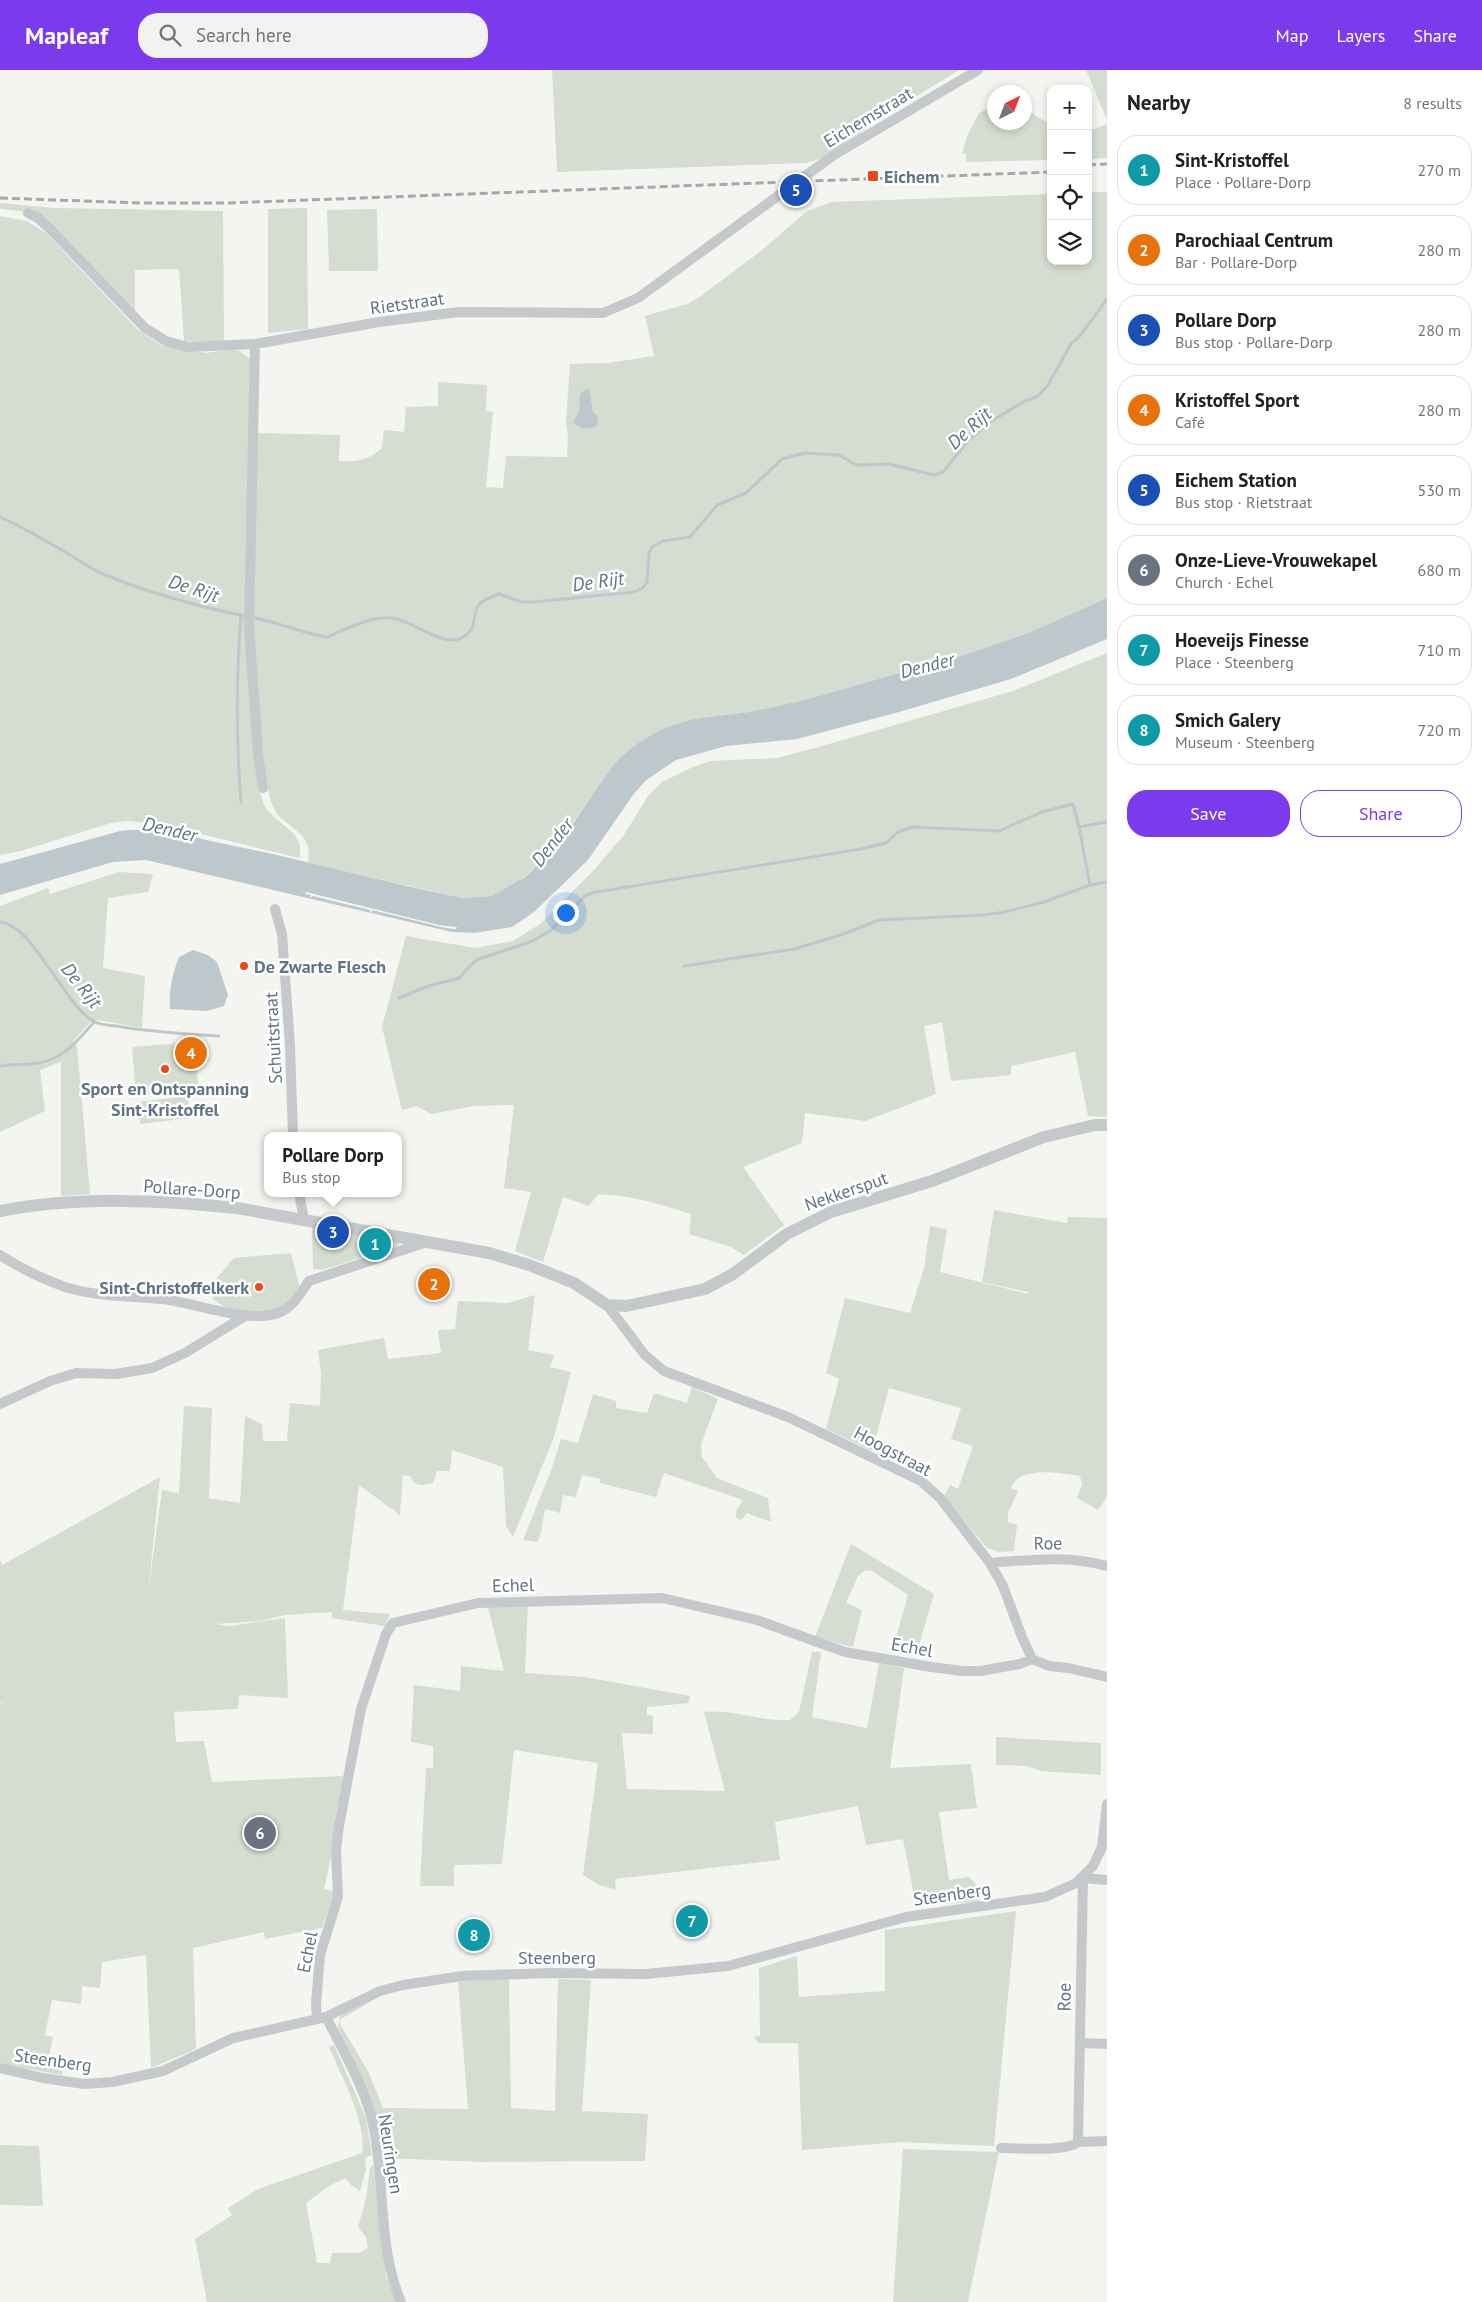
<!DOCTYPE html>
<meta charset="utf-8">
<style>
:root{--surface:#fff;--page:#f2f2f2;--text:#202124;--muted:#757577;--line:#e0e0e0;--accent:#7c3aed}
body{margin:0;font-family:"PT Sans",sans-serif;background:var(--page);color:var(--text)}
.controls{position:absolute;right:15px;top:15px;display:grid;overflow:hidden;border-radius:10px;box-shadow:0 2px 8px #0003}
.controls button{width:45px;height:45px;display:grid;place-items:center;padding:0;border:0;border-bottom:1px solid var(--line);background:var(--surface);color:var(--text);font:25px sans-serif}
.compass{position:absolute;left:987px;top:15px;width:45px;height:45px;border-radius:50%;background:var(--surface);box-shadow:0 2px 8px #0003;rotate:42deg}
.you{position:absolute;left:565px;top:842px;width:18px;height:18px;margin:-12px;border:4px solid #fff;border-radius:50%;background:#1a73e8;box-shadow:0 0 0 8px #1a73e833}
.badge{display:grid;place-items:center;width:32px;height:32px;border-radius:50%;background:var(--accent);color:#fff;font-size:16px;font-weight:700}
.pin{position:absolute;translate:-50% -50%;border:2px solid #fff;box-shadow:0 1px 5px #0006}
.popup{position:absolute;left:264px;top:1062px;width:138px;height:65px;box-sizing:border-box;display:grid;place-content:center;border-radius:10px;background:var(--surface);filter:drop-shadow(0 1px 4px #0005);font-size:16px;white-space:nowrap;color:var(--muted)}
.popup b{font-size:19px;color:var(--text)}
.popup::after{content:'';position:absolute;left:50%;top:100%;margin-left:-10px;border:10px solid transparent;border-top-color:var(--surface)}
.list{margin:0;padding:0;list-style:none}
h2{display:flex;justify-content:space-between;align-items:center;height:65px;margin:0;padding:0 20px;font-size:21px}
h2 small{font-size:16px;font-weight:400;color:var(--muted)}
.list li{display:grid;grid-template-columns:32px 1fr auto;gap:15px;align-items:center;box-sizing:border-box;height:70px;margin:0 10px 10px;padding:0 10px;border:1px solid var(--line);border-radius:20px}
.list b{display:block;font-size:19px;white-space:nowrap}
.list p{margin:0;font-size:16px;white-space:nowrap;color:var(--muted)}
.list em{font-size:16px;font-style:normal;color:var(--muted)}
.actions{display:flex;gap:10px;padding:15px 20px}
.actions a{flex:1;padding:11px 0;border:1px solid var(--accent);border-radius:20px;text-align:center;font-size:18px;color:var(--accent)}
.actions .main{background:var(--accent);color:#fff}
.icon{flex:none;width:28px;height:28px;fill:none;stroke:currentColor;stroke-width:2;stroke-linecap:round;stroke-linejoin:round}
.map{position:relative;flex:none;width:1107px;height:2232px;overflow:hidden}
header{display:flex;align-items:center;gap:30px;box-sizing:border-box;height:70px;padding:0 25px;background:var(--accent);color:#fff}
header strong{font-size:24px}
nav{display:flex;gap:28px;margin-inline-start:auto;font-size:18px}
.search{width:350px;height:45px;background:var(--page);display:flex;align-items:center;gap:12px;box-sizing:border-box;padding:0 18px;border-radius:20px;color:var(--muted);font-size:19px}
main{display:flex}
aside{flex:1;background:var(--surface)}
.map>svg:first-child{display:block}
</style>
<header>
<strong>Mapleaf</strong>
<div class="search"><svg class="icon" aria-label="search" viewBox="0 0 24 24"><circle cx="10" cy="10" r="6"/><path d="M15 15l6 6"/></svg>Search here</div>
<nav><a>Map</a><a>Layers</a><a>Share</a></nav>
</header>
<main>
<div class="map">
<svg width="1107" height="2232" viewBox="0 0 1107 2232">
<rect width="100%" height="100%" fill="#f4f5f0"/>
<path fill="#d5dcd0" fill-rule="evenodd" d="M552 0H959L894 40 824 88 805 93 557 102Z
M1086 0H1107V50Z
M994 35V52H1024L1025 39 1051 55V90L966 92V83L962 84 967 66 979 43Z
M1107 54V88L1088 89V62Z
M1088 122H1107V528L1028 563 970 583 808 629 749 642 693 649 664 658 622 686 549 784 515 815 492 826 463 828 308 793C313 764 293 761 278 745 270 735 268 719 266 706 262 674 258 641 256 608 250 527 255 444 257 363L340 365 339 391C357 392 369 390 382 378L384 360 404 362 406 337 438 336V312L487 315 486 341 493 342 486 417 503 418 506 386 567 387 568 367 566 352 570 294 608 293 654 286 645 246 687 234 701 226 761 181 807 141 832 132 1051 124V191H1088ZM590 321 593 342 573 352 579 341 580 324Z
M0 133 55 138 223 141 224 272 184 271 179 199 135 200V242L76 179 37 143 0 139Z
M307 138 308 259 268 263V139Z
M377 139 378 201H329L327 140Z
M0 146 27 151 46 163 138 260 161 275 206 283 232 279 240 281 251 290 246 547 258 712C260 719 261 728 264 735 275 754 307 762 299 788L164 755 128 751 111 753 21 781 0 785Z
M1107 583V1047L1088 1046 1075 982 1011 996V1005L951 1011 942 952 924 956 936 1024 865 1051 805 1043 802 1073 743 1097 784 1155 744 1185 731 1177 689 1164 691 1144C656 1133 635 1126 598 1124L589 1136 563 1127 543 1192 515 1181 531 1122 504 1118 514 1035 473 1036 431 1044 417 1036 402 1040 382 957 406 866 475 878 513 871 540 854 595 799 624 765 648 726 662 712 693 697 710 691 777 688 815 678 1013 621Z
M119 802 153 804 148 822 108 828 103 898 145 906 142 958 98 950 90 952 73 971 77 976 90 1124 61 1126V992L40 1000 45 1041 0 1062V836L48 818 50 824Z
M194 972 199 1020 136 1025 132 977Z
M188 1026 190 1048 140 1054 137 1032Z
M994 1140 1067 1153 1068 1147 1107 1148V1427L1098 1440 1077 1428 1082 1415 1080 1406C1062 1403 1018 1395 1011 1418L1018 1421 1008 1443V1452L1017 1455 1014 1481 999 1482 987 1478 944 1426 950 1415 958 1419 973 1376 951 1369 961 1338 889 1318 872 1381 826 1359 839 1309 826 1303 845 1228 910 1243 924 1198 930 1156 947 1159 940 1202 1028 1224V1222L982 1212Z
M312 1156 398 1170 399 1174 398 1176 322 1200 313 1199Z
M291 1183 300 1219 279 1241C257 1241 230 1245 213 1229L211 1215 234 1188Z
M535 1225 528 1280 554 1285 550 1297 571 1302 554 1367 513 1467 506 1456 503 1397 452 1380 450 1401H437L433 1413 421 1415 414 1413 410 1406 403 1405 400 1445 359 1415 343 1540 390 1544 385 1556 332 1548V1542L285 1545 260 1551 216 1554 229 1556 285 1548 288 1628 239 1625 238 1639 174 1642 176 1672 204 1671 212 1712 342 1706 345 1710 336 1742 334 1772 324 1819 335 1822 322 1858 265 1869 264 1862 193 1878 196 1979 151 1998 146 1885 102 1892 100 1918 82 1916 81 1934 52 1930 45 1965 53 1967 47 1996 60 1998 63 2002 62 2005 0 1994V1635L6 1629 0 1634V1490L2 1495 160 1407 148 1523 162 1420 179 1423 184 1336 212 1338 209 1428 240 1433 245 1346 262 1354 263 1371H287L290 1333 320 1336 321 1304 318 1280 384 1268 388 1289 441 1283 438 1260 455 1259 458 1231 508 1233Z
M692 1317 718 1329 701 1374 702 1387 717 1408 768 1428 771 1452 747 1443 741 1450 736 1448V1441L743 1430 664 1403 656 1427 600 1413 601 1409 582 1405 576 1427 563 1425 560 1443 545 1439 541 1463 537 1472 523 1470 552 1398 561 1369 578 1373 593 1324 616 1331V1338L647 1343 654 1323 687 1333Z
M851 1474 934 1524 918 1578 895 1571 908 1525 872 1501 865 1500 858 1506 846 1533 862 1540 853 1577 815 1567Z
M528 1534 525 1603 584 1607 690 1626 689 1633 647 1637V1645L653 1646V1664L622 1663 627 1719 725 1721 704 1642C733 1639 761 1652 790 1650L799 1642 812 1582H821L812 1647 867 1658 879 1593 904 1598 890 1698 971 1694 977 1738 939 1742 949 1810 968 1807 975 1813 980 1832 916 1835 903 1769 866 1775 858 1736 775 1752 780 1790 615 1809 616 1820 599 1815 583 1805 598 1693 514 1680 502 1794 454 1795V1816H420L426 1698H433V1676L411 1672 414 1615 460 1621 461 1596 504 1601 488 1537Z
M996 1667 1101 1673V1705L1041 1701 1026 1696 996 1695Z
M1016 1841 994 2076 900 2072 802 2080 798 1973H759L754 1967 760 1966 759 1898 797 1886 799 1927 885 1921V1858L886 1860Z
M509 1907 511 2038 555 2041 558 1909 591 1910 582 2041 648 2044 645 2091 483 2092 384 2088 377 2055 338 1957 340 1946 375 1929 341 1949 340 1954 368 2001 383 2038 468 2039 458 1912Z
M334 1975 366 2048 372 2085 365 2088 366 2099 360 2121 351 2115 345 2108 329 2116 306 2133 317 2193H330L332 2183H359L368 2178 366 2167 358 2157 366 2129 370 2098 373 2095 386 2206 396 2232H207L195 2169 232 2145 228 2138 258 2119 362 2083C367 2051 341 2006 329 1977Z
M0 2075 39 2076 43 2136 0 2135Z
M903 2079 999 2082 968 2232H893Z"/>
<path fill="#bcc8cc" d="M586 319 590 321 593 342 598 346 597 356C587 360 581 359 573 352L579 341 580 324Z
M1107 528V569L1011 609 899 642 797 669 726 676 676 690 645 711 633 725 588 790 534 842 512 857 475 863 452 862 146 790 113 792 0 825V794L120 761C156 757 191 767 225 774 305 790 383 812 463 828L492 826 525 807 549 784 569 759 612 697 622 686 640 672 664 658 693 649 749 642 808 629 970 583 1028 563Z
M193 880 208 885 217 892 228 925 224 936 207 941 170 939C169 920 172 905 179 887Z"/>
<path fill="#f4f5f0" d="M306 822 439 855 457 857 456 859 445 858 372 840 371 845 370 840 313 826 310 828 311 825 305 824Z"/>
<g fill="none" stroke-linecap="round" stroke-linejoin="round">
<path stroke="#bcc8cc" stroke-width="3" d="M0 447C25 458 47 471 70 485 81 491 91 499 103 504 151 524 204 538 255 548 279 553 301 562 325 567 329 568 334 564 338 562 356 555 377 544 396 549 419 553 451 587 472 559 478 535 472 534 499 524L522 532H533L634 522 643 518 647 512 649 483 652 477 663 471 690 467 717 435 746 423 782 389 805 383 839 385 856 395 889 394 934 405 943 402 968 371 990 352 1023 332 1038 326 1048 315 1071 274 1080 266 1107 229
M241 546C236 609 236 670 241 732
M1090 815 1107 812
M0 852C32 854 64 934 93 951 99 955 109 955 116 956 150 962 184 964 219 966
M684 896 794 879 841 865 879 850 983 845 1005 842 1044 832 1090 815 1079 757
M399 928 428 916 459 908 476 890 530 872 550 861 586 825 596 822 861 779 886 773 898 762 913 757 999 761 1042 742 1073 734 1079 757 1107 752
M0 996C10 994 20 995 31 994 59 993 77 972 94 952"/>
<path stroke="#c6c9cc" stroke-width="10" d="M28 143 38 148 51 160 145 258 166 271 188 277 255 274 379 252 459 242 603 243 638 228 834 85 978 0
M255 274 249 557 258 683 263 718
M275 839 282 864 290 975 293 1066
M299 1123 304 1150
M0 1185C20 1198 43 1209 65 1217 97 1227 130 1226 163 1229 195 1233 249 1254 278 1243 293 1238 301 1222 309 1211L427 1172
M607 1235 645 1285 664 1301 788 1347 921 1411 940 1428 990 1493 1003 1516 1022 1567 1032 1589 1049 1596 1068 1598 1107 1607
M0 1334 50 1311 76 1303 116 1304 152 1298 185 1283 245 1246
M990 1493C1030 1490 1067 1485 1107 1496
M326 1947C344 1982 367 2021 374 2059 385 2116 378 2178 401 2232
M317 1949 316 1934 320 1885 338 1827 336 1780 339 1756 361 1639 386 1564 393 1553 478 1533 662 1528 757 1550 845 1582 931 1597 963 1601H980L1020 1594 1032 1589
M1080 1973 1107 1974
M0 1998 43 2008 84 2014 112 2012 163 2001 233 1968 326 1947 380 1921 403 1915 462 1906 550 1903 646 1904 728 1896 906 1847 1045 1827 1076 1813 1093 1796 1102 1777 1107 1734
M1078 2072 1083 1808 1107 1810
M1001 2078C1017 2078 1068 2082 1078 2072L1107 2071"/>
<path stroke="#c6c9cc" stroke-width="12" d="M0 1141C77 1126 160 1130 237 1138L489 1183 529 1195 574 1213 607 1235 626 1236 659 1229 705 1219 733 1204 787 1164 831 1142 932 1111 1044 1067 1095 1055H1107"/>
<path stroke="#a3a9af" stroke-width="3" stroke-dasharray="8 4" stroke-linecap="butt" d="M1088 95 1107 94
M0 128 140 133H228L1051 102"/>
</g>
<g fill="#ef4815" stroke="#fff" stroke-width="2">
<rect x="867" y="100" width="12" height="12" rx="2.5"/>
<circle cx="244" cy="896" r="5"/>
<circle cx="165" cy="999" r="5"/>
<circle cx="259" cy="1217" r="5"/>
</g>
<g text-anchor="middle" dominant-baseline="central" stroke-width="5" stroke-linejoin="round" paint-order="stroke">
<g font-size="18" fill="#617483" stroke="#fff">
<text transform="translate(868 47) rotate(-31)">Eichemstraat</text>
<text transform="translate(407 233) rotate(-8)">Rietstraat</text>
<text transform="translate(273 968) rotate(-93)">Schuitstraat</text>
<text transform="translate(192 1119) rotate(4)">Pollare-Dorp</text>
<text transform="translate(846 1121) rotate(-19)">Nekkersput</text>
<text transform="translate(893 1381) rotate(28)">Hoogstraat</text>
<text transform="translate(1048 1473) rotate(-1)">Roe</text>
<text transform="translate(513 1515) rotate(-2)">Echel</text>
<text transform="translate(912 1577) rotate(10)">Echel</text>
<text transform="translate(952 1824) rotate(-8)">Steenberg</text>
<text transform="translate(307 1882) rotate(-79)">Echel</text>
<text x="557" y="1887">Steenberg</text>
<text transform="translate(1064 1927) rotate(-89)">Roe</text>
<text transform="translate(53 1990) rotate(8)">Steenberg</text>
<text transform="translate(391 2084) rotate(81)">Neuringen</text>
</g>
<g font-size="18" font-weight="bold" fill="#617483" stroke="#fff" text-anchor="start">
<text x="884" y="106">Eichem</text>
<text x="254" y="896">De Zwarte Flesch</text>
<text x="165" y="1018" text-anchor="middle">Sport en Ontspanning<tspan x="165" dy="21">Sint-Kristoffel</tspan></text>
<text x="249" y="1217" text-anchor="end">Sint-Christoffelkerk</text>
</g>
<g font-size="19" font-style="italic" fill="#5c7781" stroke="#fff">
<text transform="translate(969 358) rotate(-42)">De Rijt</text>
<text transform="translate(598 511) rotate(-8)">De Rijt</text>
<text transform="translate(194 518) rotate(18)">De Rijt</text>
<text transform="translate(927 595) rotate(-14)">Dender</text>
<text transform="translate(170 759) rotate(13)">Dender</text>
<text transform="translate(552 772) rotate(-52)">Dender</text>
<text transform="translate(82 915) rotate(51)">De Rijt</text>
</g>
</g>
</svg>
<div class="controls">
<button>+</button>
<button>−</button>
<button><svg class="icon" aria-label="locate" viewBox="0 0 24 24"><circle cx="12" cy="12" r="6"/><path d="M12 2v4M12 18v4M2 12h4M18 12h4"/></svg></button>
<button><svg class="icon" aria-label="layers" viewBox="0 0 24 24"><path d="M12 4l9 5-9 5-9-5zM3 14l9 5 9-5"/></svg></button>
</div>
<svg class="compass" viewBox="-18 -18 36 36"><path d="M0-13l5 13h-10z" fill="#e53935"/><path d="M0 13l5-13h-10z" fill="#757577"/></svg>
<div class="you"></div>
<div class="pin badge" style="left:375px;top:1174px;background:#0f9aa8">1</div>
<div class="pin badge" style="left:434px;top:1214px;background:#e8710a">2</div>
<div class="pin badge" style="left:333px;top:1162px;background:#1a4fb4">3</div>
<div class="popup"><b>Pollare Dorp</b>Bus stop</div>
<div class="pin badge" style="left:191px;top:983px;background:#e8710a">4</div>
<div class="pin badge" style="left:796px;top:120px;background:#1a4fb4">5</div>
<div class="pin badge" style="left:260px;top:1763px;background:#6b7280">6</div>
<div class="pin badge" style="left:692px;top:1851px;background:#0f9aa8">7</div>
<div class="pin badge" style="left:474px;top:1865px;background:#0f9aa8">8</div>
</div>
<aside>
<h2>Nearby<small>8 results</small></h2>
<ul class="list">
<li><span class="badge" style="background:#0f9aa8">1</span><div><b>Sint-Kristoffel</b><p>Place · Pollare-Dorp</p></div><em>270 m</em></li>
<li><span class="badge" style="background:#e8710a">2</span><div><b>Parochiaal Centrum</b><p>Bar · Pollare-Dorp</p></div><em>280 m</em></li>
<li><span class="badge" style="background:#1a4fb4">3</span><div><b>Pollare Dorp</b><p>Bus stop · Pollare-Dorp</p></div><em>280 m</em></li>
<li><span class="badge" style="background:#e8710a">4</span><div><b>Kristoffel Sport</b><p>Café</p></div><em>280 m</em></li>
<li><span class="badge" style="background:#1a4fb4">5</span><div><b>Eichem Station</b><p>Bus stop · Rietstraat</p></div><em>530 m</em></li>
<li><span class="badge" style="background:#6b7280">6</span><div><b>Onze-Lieve-Vrouwekapel</b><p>Church · Echel</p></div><em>680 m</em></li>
<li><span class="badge" style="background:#0f9aa8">7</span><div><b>Hoeveijs Finesse</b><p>Place · Steenberg</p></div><em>710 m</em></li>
<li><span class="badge" style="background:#0f9aa8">8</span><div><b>Smich Galery</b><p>Museum · Steenberg</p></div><em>720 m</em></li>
</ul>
<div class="actions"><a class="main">Save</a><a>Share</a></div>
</aside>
</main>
